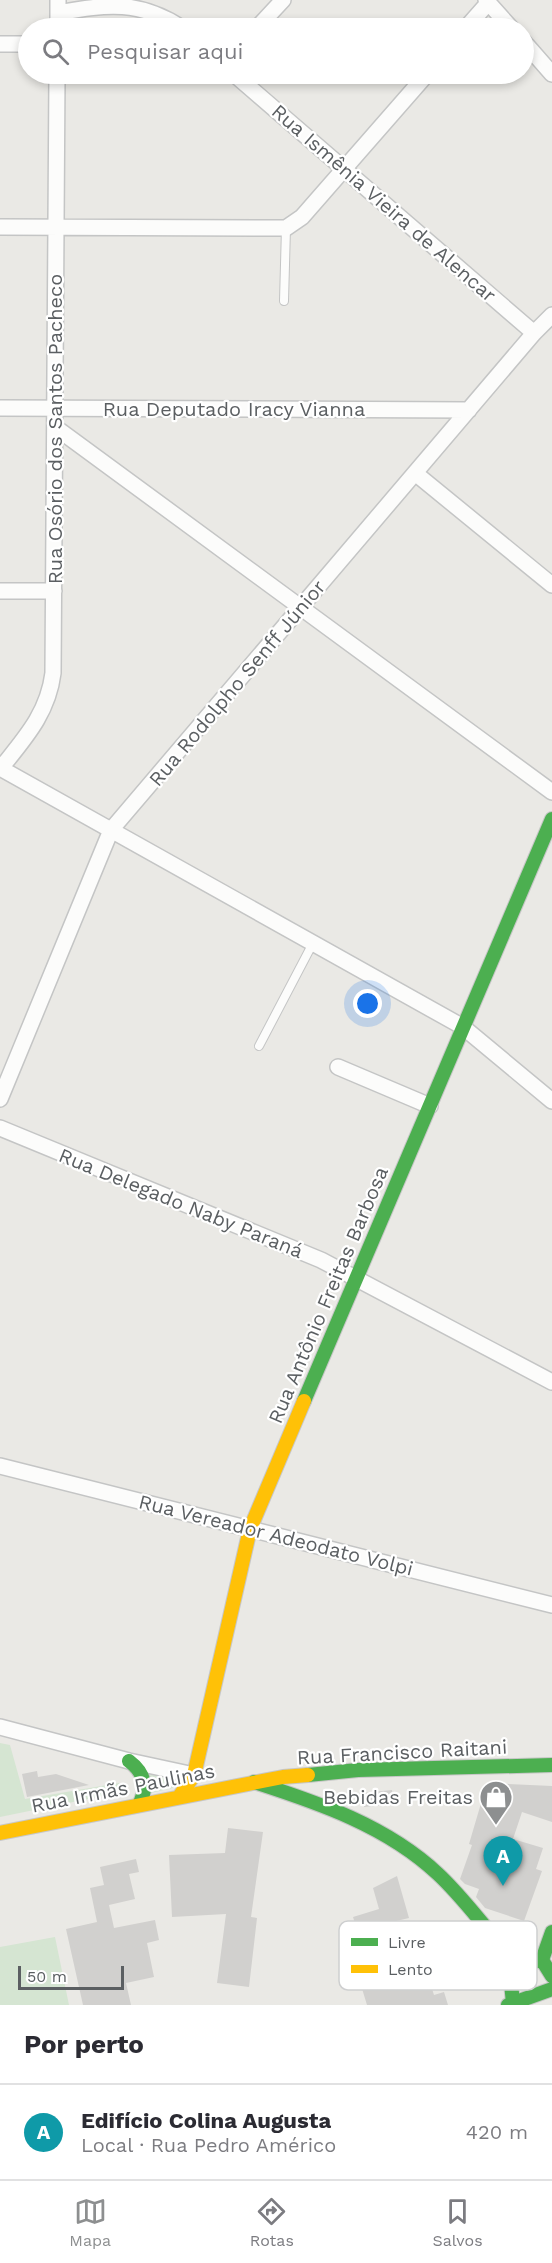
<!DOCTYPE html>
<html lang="pt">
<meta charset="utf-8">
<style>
:root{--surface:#fff;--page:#f7f7f7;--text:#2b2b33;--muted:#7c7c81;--line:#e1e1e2;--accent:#8d8f90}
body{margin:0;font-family:"Work Sans",sans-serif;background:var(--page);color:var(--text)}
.scale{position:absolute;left:18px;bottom:15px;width:106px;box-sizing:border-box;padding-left:6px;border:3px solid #5b5f62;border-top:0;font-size:16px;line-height:21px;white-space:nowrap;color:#5b5f62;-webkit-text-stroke:4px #fff;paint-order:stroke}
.you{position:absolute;left:368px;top:1004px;width:21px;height:21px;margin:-15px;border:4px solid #fff;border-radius:50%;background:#1a73e8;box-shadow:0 0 0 9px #1a73e833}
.badge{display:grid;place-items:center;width:39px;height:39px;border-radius:50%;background:var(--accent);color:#fff;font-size:20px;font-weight:700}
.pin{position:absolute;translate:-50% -50px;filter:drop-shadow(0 2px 3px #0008)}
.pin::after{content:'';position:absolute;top:32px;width:21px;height:18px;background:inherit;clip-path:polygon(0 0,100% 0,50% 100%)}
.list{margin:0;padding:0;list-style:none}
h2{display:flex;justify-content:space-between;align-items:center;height:78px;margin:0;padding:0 24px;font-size:26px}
h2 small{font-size:20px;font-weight:400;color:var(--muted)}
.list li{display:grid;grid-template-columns:39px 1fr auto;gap:18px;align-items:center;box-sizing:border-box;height:96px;padding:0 24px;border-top:2px solid var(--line)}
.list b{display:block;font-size:22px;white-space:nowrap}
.list p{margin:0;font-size:20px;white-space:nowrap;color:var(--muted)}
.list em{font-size:20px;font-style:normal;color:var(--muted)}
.icon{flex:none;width:33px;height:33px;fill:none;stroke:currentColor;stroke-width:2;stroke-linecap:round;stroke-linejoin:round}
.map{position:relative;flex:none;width:552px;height:2005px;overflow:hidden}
.search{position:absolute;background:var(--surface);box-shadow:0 3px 9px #0003;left:18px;right:18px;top:18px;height:66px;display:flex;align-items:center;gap:15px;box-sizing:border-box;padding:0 21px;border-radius:33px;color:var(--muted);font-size:22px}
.sheet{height:174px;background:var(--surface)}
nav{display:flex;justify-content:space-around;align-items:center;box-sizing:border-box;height:84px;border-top:2px solid var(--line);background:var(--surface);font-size:16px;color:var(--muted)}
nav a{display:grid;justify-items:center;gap:3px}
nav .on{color:var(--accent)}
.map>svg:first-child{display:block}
</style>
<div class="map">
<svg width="552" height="2005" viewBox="0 0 552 2005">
<rect width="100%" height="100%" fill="#eae9e5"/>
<path fill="#d5e5d2" d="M0 1743 10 1745 25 1799 119 1783 123 1785 124 1789 122 1792 0 1817Z
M150 1772 181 1776 173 1788 151 1793Z
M55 1937 69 2005H0V1947Z"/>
<path fill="#d1d0ce" d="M37 1771 38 1777 56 1774 89 1785 27 1797 22 1774Z
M487 1783 552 1786V1822L522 1812 513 1839 543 1848 536 1869 542 1871 524 1921 485 1908 476 1897 479 1889 465 1884 460 1879 472 1845 469 1844Z
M392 1790 393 1804 364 1807 363 1793Z
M228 1828 263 1832 251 1917 257 1918 249 1987 217 1983 226 1914 172 1917 169 1855 225 1853Z
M136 1859 139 1872 129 1874 135 1899 109 1905 114 1928 155 1920 159 1940 147 1943 154 1977 126 1983 131 2005H83L66 1929 97 1922 90 1888 104 1885 100 1867Z
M397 1876 409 1918 392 1922 408 1973 425 1967 434 1995 444 1992 448 2005H367L360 1982 393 1973 386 1952 366 1958 353 1917 379 1909 373 1888Z"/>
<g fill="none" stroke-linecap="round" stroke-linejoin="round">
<g stroke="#c4c5c5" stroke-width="10">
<path id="lane" d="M284 301 286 228
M259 1046 313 943"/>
</g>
<g stroke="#c4c5c5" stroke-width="18">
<path id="street" d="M486 0 511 28
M58 13C108 4 139 0 182 28
M58 28V0
M257 28 283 0
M466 28 488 3
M524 42 552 74
M0 44H28
M234 74 534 333
M0 227 286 228 302 217 427 74
M0 408 469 410
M55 427 552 792
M415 473 552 585
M0 591H54
M0 768 463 1027 552 1101
M1 768C25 738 48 713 53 673L57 74
M338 1067 430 1106
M0 1099 111 830 534 333 552 315
M0 1128 321 1260 552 1382
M0 1466 552 1605
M0 1727 129 1761 194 1775"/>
</g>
<g stroke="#c7c7c7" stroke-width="16">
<path id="fast" d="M304 1401 552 819
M129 1761C145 1773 148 1787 139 1805
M308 1775 358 1770 552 1765
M254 1782C319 1803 387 1826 438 1874 466 1900 488 1933 515 1960L528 1963 542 1960
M552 1932 542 1960 552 1976
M508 1953 513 2003
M508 2005 552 1989"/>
</g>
<g stroke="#c7c7c7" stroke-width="16">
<path id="slow" d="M179 1797 194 1775 250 1529 304 1401
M0 1833 283 1777 308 1775"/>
</g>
<use href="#lane" stroke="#fcfcfb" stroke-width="8"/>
<use href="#street" stroke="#fcfcfb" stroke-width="15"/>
<use href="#fast" stroke="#4caf50" stroke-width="14"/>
<use href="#slow" stroke="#ffc107" stroke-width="14"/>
</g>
<defs>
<g id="shop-pin" transform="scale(1.725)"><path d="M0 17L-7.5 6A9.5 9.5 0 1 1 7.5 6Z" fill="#8d8f90" stroke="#fff"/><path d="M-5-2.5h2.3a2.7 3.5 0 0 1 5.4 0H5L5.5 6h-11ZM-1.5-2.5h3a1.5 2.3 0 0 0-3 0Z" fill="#fff"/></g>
</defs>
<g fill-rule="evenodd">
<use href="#shop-pin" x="496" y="1797"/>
</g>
<g text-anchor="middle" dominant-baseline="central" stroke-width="4.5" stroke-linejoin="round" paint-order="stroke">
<g font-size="20" fill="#5b5f62" stroke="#fff">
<text transform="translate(384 203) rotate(41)">Rua Ismênia Vieira de Alencar</text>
<text x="234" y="409">Rua Deputado Iracy Vianna</text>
<text transform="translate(55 429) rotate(-90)">Rua Osório dos Santos Pacheco</text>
<text transform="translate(237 683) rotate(-50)">Rua Rodolpho Senff Júnior</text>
<text transform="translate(181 1203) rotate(22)">Rua Delegado Naby Paraná</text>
<text transform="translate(328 1295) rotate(-67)">Rua Antônio Freitas Barbosa</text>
<text transform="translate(276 1535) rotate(14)">Rua Vereador Adeodato Volpi</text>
<text transform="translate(402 1752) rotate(-3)">Rua Francisco Raitani</text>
<text transform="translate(123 1788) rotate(-11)">Rua Irmãs Paulinas</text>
</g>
<g font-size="20" fill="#5b5f62" stroke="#fff" text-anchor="end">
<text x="473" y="1797">Bebidas Freitas</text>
</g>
</g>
<rect x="339" y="1921" width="198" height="69" rx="9" fill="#fff" stroke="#cecfd0" stroke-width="1.5"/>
<rect x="351" y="1938" width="27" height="8" fill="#4caf50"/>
<rect x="351" y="1965" width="27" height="8" fill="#ffc107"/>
<g font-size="16" fill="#5b5f62">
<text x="388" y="1948">Livre</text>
<text x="388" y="1975">Lento</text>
</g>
</svg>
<div class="scale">50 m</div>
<div class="you"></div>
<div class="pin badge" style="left:503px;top:1886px;background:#0f9aa8">A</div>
<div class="search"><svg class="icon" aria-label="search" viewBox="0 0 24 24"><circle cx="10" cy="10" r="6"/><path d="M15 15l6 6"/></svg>Pesquisar aqui</div>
</div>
<section class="sheet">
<h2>Por perto<small></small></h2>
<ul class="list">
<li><span class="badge" style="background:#0f9aa8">A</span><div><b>Edifício Colina Augusta</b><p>Local · Rua Pedro Américo</p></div><em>420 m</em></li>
</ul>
</section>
<nav>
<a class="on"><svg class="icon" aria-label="map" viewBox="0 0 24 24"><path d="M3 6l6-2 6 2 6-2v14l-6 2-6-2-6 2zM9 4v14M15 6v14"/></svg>Mapa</a>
<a><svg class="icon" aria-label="directions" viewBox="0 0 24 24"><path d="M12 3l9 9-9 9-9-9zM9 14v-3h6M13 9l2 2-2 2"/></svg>Rotas</a>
<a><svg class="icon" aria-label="saved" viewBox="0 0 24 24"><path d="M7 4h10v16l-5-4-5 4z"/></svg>Salvos</a>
</nav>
